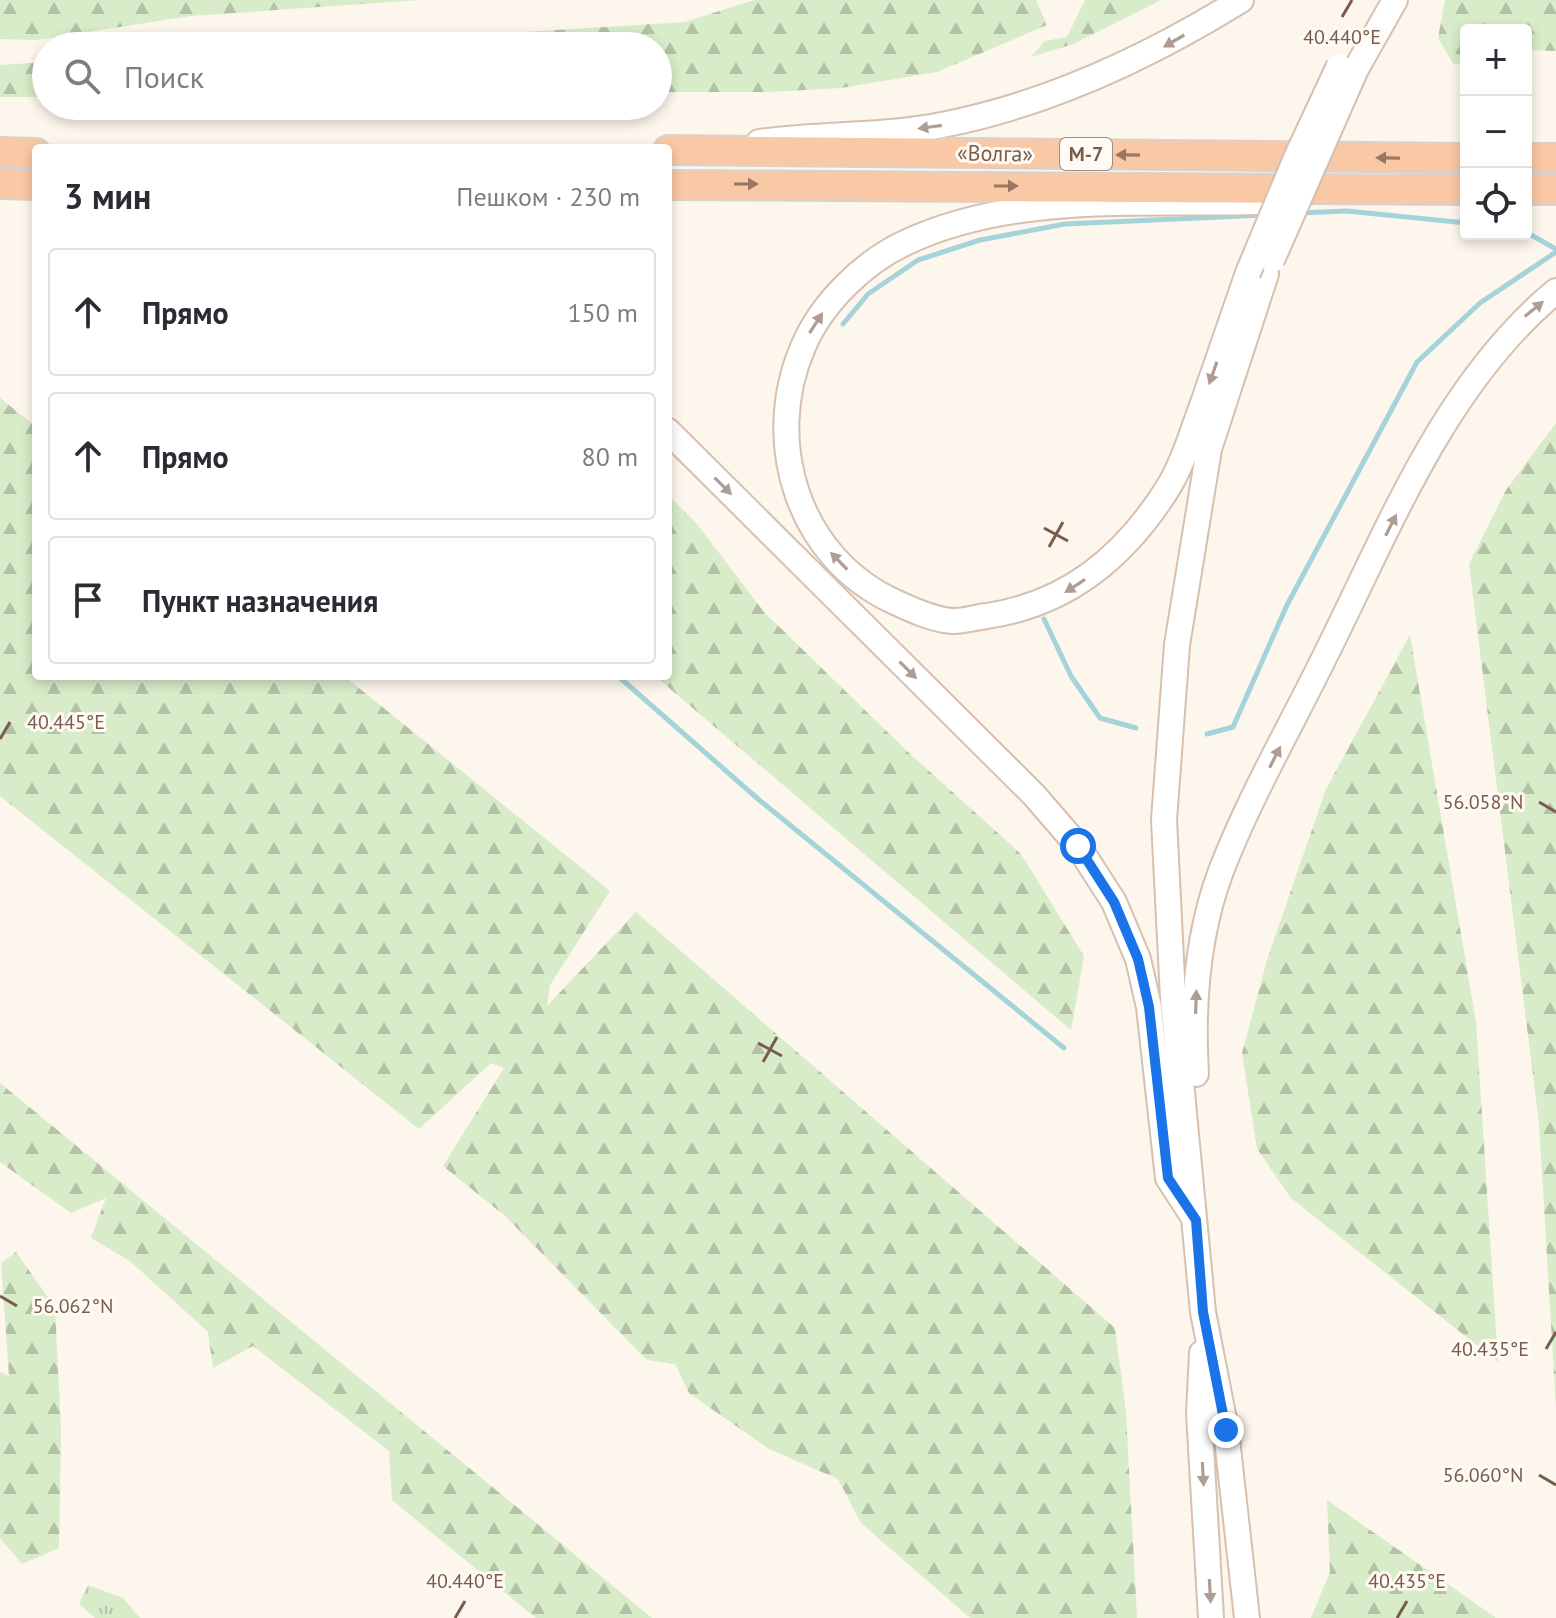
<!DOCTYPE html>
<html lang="ru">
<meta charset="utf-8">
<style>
:root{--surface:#fff;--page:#f2f2f3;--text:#2b2b33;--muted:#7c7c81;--line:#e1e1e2}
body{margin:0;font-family:"PT Sans",sans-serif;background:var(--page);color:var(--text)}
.controls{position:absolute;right:24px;top:24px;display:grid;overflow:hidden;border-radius:8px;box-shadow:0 4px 12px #0003}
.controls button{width:72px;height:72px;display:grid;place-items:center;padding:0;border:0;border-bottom:2px solid var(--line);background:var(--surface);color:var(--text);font:40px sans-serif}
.stop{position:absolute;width:24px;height:24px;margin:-18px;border:6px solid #1a73e8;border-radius:50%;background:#fff}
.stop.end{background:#1a73e8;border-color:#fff;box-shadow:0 2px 8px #0008}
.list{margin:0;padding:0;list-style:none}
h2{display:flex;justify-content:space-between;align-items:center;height:104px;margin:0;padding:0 32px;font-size:34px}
h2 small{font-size:26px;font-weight:400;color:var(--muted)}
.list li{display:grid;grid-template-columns:52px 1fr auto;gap:24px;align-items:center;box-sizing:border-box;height:128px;margin:0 16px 16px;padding:0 16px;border:2px solid var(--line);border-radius:8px}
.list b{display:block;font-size:30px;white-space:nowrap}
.list em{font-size:26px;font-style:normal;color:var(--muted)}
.icon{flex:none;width:44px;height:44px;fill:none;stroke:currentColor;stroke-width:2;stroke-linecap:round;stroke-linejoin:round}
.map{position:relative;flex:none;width:1556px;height:1618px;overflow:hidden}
.search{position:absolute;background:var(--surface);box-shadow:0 4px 12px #0003;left:32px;top:32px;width:640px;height:88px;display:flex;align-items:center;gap:20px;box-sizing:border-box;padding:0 28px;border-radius:44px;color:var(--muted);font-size:30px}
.panel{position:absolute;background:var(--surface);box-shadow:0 4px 12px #0003;left:32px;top:144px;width:640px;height:536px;border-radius:8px}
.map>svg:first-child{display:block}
</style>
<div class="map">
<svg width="1556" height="1618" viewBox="0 0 1556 1618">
<defs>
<pattern id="grass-tufts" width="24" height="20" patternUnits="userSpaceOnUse" patternTransform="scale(2)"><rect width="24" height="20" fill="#d8ecc9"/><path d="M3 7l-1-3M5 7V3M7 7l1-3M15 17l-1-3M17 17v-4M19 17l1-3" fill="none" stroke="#b4c2a5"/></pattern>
<pattern id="forest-firs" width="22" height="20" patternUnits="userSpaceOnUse" patternTransform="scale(2)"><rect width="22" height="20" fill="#d8ecc9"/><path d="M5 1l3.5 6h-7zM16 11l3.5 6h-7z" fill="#b4c2a5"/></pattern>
</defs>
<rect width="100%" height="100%" fill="#fdf6ec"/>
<path fill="url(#grass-tufts)" d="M88 1585 123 1598 140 1618H95L79 1604Z"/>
<path fill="url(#forest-firs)" d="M0 0H421L191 16 37 40 0 39Z
M754 0H1036L1047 25 937 72 842 88 769 92H658V46H301L685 22Z
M1085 0H1161L1073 44 1031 57 1045 41 1067 37Z
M1445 0H1556V51L1526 50V30H1466V61L1454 65 1438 38Z
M46 62V97H0V65Z
M0 398 36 427V676H344L610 891 550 985 547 1006 636 912 1115 1328 1126 1413 1137 1618H970L861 1523 838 1479 769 1449 689 1393 675 1364 647 1360 504 1215 443 1166 504 1068 491 1063 419 1129 0 796Z
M1556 423V1408L1539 1123 1469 564 1506 490Z
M668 495 697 524 764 612 907 751 1021 854 1084 956 1071 1030 655 676H668Z
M1410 635 1476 1022 1498 1362 1291 1198 1257 1149 1242 1053 1267 960 1326 789Z
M0 1083 652 1618H536L392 1500 389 1451 253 1346 213 1368 208 1332 130 1261 91 1238 106 1198 71 1213 0 1162Z
M16 1252 55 1307 61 1429 59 1548 22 1564 0 1538V1372L9 1376 1 1263Z
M1327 1500 1495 1617V1618H1311L1330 1572Z"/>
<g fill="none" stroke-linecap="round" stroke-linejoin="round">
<path stroke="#a5d3da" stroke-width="5" d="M1299 213 1347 211 1466 223
M1526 232 1556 249
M843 324 868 294 918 260 980 240 1065 224 1265 215
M1044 619 1071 676 1100 718 1136 728
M618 676 758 799 1064 1048
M1207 734 1233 727 1287 605 1417 362 1480 303 1556 252"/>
<g stroke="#d6c0b0" stroke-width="28">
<path id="secondary" d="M1356 69 1395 0
M759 142C820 133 882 137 942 125 1050 104 1149 57 1241 0
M1248 273C1233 316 1218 360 1203 403 1192 432 1183 465 1166 491 1123 558 1067 604 987 616 977 617 964 621 953 621 934 620 912 610 895 602 798 558 762 442 803 347 821 304 863 262 907 242 1014 192 1143 205 1258 202
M668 431 1034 795 1078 846 1114 902 1138 959 1149 1007 1168 1178 1192 1215
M1196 1074C1192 1006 1197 935 1221 871 1250 796 1292 724 1327 652 1390 526 1445 383 1556 291
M1202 1353 1199 1413 1211 1618
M1247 1618 1226 1430 1203 1312 1173 998 1164 820 1177 645 1209 449 1266 274"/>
</g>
<g stroke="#dad1cd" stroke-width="32">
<path id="trunk" d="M668 150 1466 158
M0 152 36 153
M1526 158H1556
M0 184 36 185
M668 185 1466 190
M1526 190H1556"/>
</g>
<use href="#secondary" stroke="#fff" stroke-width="24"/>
<use href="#trunk" stroke="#f9c8a4" stroke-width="28"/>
<g stroke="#d6c0b0" stroke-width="28" stroke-linecap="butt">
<path id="secondary-bridge" d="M1272 260 1356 69
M1248 273 1296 158 1339 66"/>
</g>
<use href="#secondary-bridge" stroke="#fff" stroke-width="24"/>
</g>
<defs><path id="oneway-solid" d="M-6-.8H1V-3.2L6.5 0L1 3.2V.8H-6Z" transform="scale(2)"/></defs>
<g fill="#af9d94">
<use href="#oneway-solid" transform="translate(1174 41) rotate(150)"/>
<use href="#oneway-solid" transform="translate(930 127) rotate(172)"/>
<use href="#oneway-solid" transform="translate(1534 309) rotate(-39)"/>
<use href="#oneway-solid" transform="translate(816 323) rotate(-57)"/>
<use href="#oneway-solid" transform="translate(1213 373) rotate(109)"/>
<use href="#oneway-solid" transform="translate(723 486) rotate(45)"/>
<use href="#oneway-solid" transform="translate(1391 525) rotate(-63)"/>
<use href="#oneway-solid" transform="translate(839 561) rotate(-134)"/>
<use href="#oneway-solid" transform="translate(1075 586) rotate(147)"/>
<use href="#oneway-solid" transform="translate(908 670) rotate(45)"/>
<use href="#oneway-solid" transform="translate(1275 757) rotate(-63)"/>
<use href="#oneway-solid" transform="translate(1196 1002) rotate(-88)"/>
<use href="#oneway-solid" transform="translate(1203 1474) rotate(87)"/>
<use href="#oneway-solid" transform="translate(1210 1591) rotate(87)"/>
</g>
<g fill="#9a7763">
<use href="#oneway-solid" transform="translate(1128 155) rotate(-179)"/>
<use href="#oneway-solid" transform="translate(1388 158) rotate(-179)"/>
<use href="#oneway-solid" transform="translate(746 184)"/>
<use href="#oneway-solid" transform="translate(1006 186)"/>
</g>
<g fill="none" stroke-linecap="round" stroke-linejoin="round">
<path stroke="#1a73e8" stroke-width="10" d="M1078 846 1114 902 1138 959 1149 1007 1168 1178 1196 1220 1203 1312 1226 1430"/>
</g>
<path fill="none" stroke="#7a5c4d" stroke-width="3" d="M1342 17 1352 0M1044 528 1068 541M1049 547 1063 522M0 739 10 722M1539 802 1556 812M758 1043 782 1056M763 1062 777 1037M0 1296 17 1306M1546 1349 1556 1332M1539 1475 1556 1485M455 1618 465 1601M1397 1618 1407 1601"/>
<g text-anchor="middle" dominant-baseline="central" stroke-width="6" stroke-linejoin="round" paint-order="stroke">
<rect fill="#fffaf3" stroke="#a28b7f" stroke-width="2" x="1060" y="138" width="52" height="32" rx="6"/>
<g font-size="20" font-weight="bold" fill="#7a5c4d">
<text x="1086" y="154">М-7</text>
</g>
<g font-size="22" fill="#7a5c4d" stroke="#fffaf3">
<text transform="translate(995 153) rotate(1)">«Волга»</text>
</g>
</g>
<g font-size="20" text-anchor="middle" fill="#7a5c4d" stroke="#fffaf3" stroke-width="6" stroke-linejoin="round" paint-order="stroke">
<text x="1342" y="44">40.440°E</text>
<text x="66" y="729">40.445°E</text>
<text x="1483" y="809">56.058°N</text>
<text x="73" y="1313">56.062°N</text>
<text x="1490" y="1356">40.435°E</text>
<text x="1483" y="1482">56.060°N</text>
<text x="465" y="1588">40.440°E</text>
<text x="1407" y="1588">40.435°E</text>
</g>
</svg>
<div class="controls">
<button>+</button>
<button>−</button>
<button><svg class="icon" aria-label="locate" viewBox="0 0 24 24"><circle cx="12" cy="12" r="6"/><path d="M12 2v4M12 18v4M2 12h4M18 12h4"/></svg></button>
</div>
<div class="stop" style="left:1078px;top:846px"></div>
<div class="stop end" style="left:1226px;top:1430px"></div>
<div class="search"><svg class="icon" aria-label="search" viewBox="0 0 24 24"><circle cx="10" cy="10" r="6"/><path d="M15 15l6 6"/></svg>Поиск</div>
<section class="panel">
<h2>3 мин<small>Пешком · 230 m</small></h2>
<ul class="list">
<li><svg class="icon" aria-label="ahead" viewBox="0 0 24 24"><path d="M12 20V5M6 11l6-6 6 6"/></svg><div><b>Прямо</b></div><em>150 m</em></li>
<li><svg class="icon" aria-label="ahead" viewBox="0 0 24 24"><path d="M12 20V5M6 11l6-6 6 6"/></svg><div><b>Прямо</b></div><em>80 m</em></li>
<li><svg class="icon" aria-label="arrive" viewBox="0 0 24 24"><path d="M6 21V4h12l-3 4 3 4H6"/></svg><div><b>Пункт назначения</b></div></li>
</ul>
</section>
</div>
